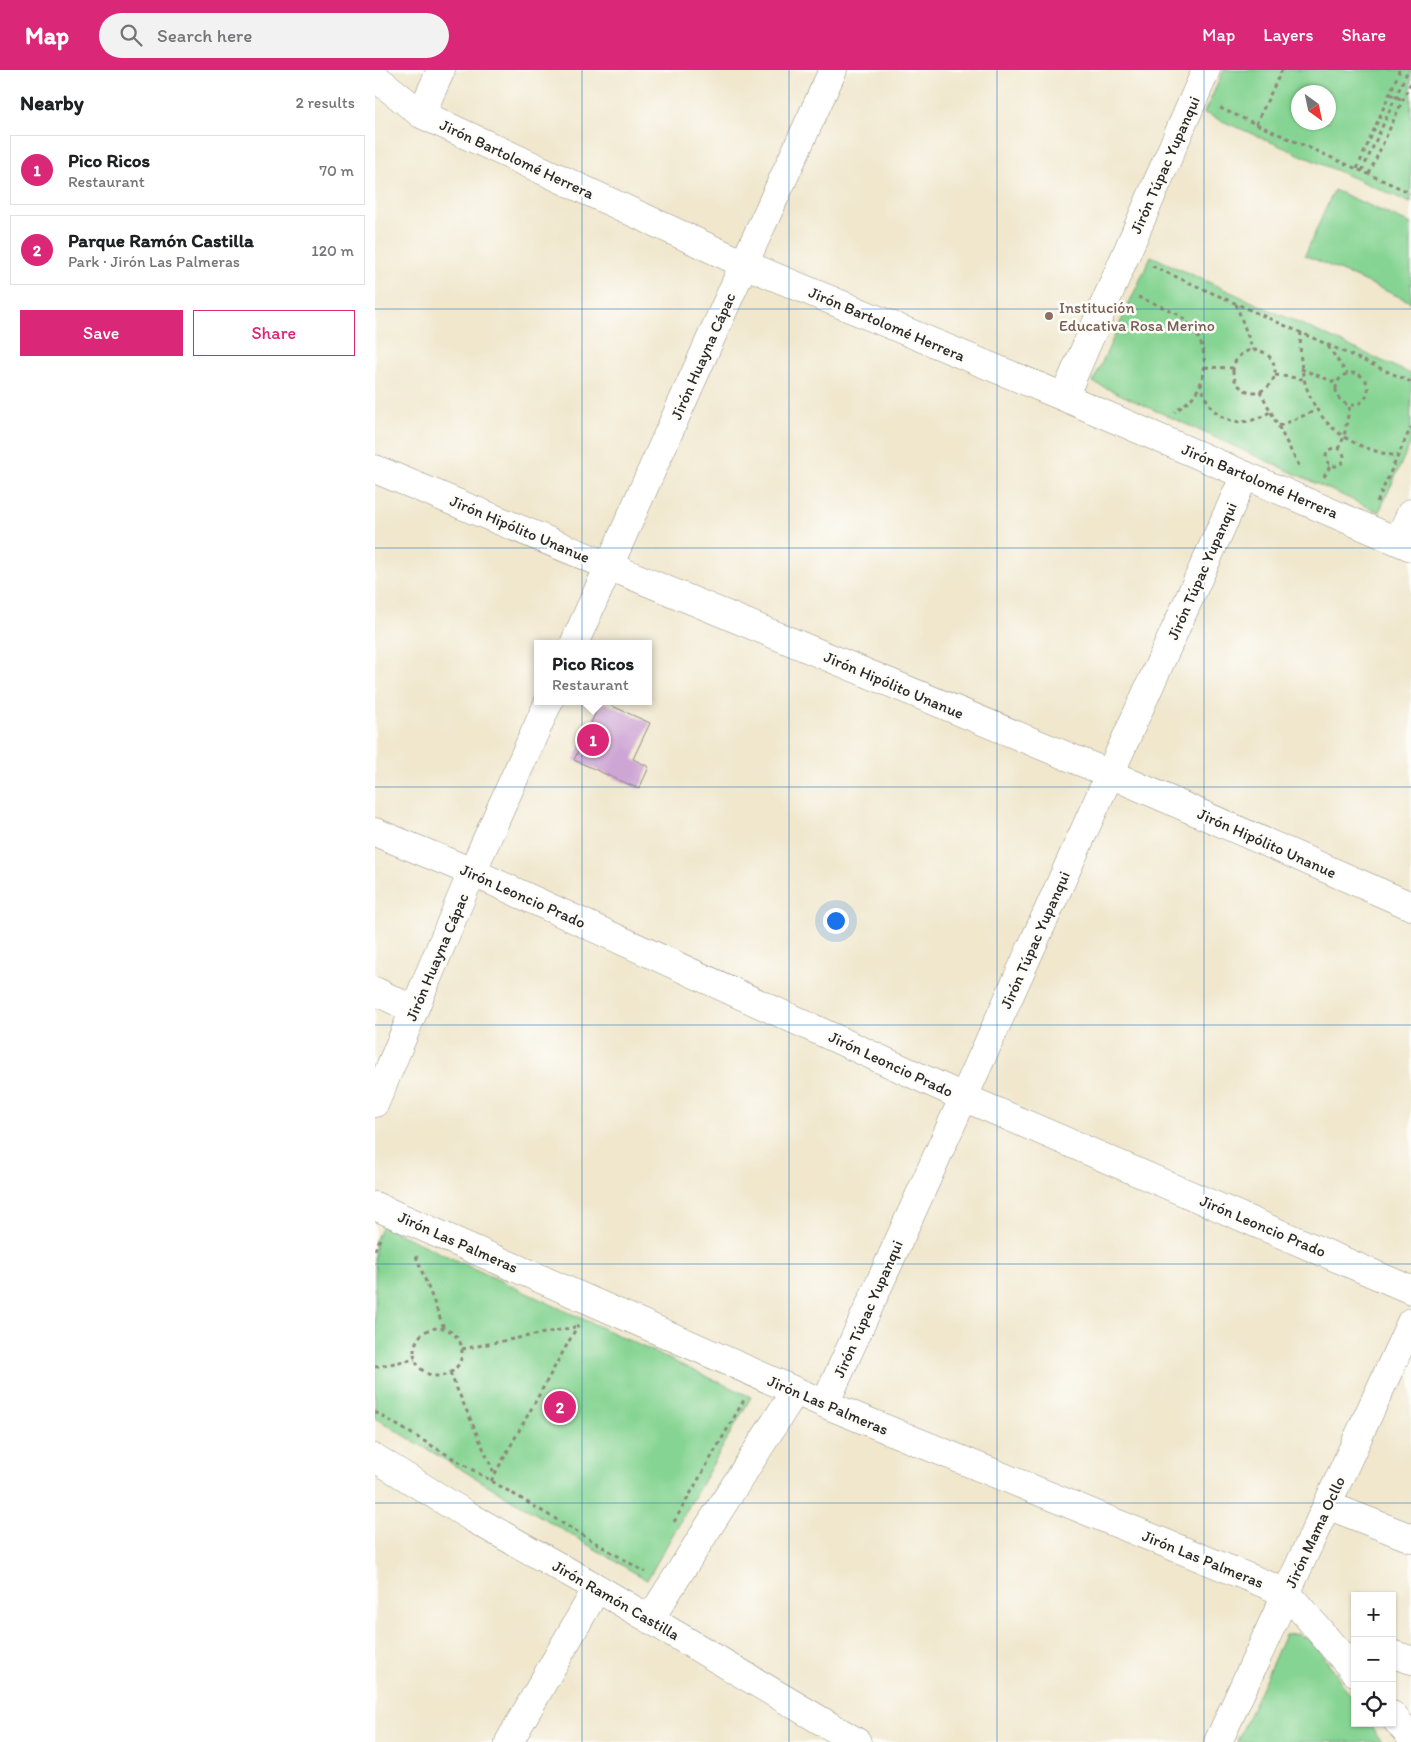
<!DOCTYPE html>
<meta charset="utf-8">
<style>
:root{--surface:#fff;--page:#f2f2f2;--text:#202124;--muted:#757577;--line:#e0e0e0;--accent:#db2777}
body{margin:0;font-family:Itim,sans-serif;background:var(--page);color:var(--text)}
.controls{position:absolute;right:15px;bottom:15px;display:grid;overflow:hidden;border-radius:0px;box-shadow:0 1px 4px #0004}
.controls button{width:45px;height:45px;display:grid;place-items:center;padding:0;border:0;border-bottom:1px solid var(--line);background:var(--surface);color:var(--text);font:25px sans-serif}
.compass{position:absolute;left:916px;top:15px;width:45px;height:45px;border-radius:50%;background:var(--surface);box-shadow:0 1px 4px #0004;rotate:147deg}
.you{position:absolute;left:460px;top:850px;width:18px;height:18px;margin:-12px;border:4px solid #fff;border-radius:50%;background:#1a73e8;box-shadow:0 0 0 8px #1a73e833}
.badge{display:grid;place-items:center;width:32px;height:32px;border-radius:50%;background:var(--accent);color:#fff;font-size:16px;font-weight:700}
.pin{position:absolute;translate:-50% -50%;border:2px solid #fff;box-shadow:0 1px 5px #0006}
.popup{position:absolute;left:159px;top:570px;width:118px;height:65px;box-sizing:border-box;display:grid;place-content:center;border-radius:0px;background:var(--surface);filter:drop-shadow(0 1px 4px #0005);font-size:16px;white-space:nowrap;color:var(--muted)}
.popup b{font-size:19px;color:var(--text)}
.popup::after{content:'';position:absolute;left:50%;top:100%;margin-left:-10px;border:10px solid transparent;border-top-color:var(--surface)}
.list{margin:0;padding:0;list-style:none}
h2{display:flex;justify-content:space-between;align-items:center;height:65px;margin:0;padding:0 20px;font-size:21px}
h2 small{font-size:16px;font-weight:400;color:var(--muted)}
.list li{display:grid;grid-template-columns:32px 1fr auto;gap:15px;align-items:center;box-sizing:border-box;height:70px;margin:0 10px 10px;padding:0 10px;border:1px solid var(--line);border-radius:0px}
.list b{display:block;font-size:19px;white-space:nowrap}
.list p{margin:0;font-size:16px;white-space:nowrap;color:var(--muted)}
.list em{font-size:16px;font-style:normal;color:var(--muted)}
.actions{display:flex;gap:10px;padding:15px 20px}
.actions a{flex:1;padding:11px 0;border:1px solid var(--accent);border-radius:0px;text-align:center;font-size:18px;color:var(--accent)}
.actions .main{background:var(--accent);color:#fff}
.icon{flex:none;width:28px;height:28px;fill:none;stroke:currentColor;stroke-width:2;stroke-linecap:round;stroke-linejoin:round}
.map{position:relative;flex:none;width:1036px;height:1672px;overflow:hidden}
header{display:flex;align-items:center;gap:30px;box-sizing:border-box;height:70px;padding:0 25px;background:var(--accent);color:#fff}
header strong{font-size:24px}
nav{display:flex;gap:28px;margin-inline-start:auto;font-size:18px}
.search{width:350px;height:45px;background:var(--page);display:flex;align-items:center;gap:12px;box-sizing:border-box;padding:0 18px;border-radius:28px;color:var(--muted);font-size:19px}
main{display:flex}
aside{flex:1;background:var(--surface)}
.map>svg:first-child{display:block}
</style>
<header>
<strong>Map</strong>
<div class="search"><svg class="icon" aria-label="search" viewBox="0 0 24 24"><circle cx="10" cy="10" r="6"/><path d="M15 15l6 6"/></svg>Search here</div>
<nav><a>Map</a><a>Layers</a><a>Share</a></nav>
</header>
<main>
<aside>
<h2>Nearby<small>2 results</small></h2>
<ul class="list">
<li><span class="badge">1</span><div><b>Pico Ricos</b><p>Restaurant</p></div><em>70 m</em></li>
<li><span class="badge">2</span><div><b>Parque Ramón Castilla</b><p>Park · Jirón Las Palmeras</p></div><em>120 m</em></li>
</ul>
<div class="actions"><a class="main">Save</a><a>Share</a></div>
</aside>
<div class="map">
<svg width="1036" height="1672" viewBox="0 0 1036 1672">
<rect width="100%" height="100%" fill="#fdfcf7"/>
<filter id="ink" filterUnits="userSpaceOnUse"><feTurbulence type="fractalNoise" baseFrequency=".02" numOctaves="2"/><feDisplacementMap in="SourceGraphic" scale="10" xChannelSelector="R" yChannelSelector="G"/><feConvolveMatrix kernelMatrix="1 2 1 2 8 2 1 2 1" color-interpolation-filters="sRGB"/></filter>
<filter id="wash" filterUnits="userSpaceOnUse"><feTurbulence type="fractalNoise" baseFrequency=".0096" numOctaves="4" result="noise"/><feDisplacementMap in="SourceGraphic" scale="20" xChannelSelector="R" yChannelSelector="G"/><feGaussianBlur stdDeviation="1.12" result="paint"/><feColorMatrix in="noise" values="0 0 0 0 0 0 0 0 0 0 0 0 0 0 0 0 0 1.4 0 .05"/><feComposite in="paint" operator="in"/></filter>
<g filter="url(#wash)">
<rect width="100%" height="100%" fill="#f0e7cd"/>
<path fill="#86d493" stroke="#58805f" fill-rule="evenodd" d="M849 0H1036V133L829 43ZM954 22V52H924V22Z
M959 120 1036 154V232L930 185Z
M776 186 1036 304V372L1004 442 718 312Z
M7 1156 376 1327 272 1510 0 1348V1171Z
M923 1564 939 1572 980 1632V1653H994L1007 1672H862L910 1565Z"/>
<g id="blocks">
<path fill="#cea6d5" d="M226 631 275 653 258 689 274 697 264 719 199 690Z"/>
</g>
</g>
<g filter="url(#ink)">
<use href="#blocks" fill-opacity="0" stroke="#8e897c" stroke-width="1"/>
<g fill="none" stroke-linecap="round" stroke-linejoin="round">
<g stroke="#8e897c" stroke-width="29">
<path id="minor" d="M0 7 46 44 369 194 689 327 1036 477
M46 44 66 0
M689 327 831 0
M0 399 735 704 1036 836
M1023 471 1036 443
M199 574 369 194 458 0
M0 762 97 802 588 1027 1036 1220
M0 921 39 940
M0 1033 97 802 174 631
M0 1136 450 1334 912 1523 980 1602
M450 1334 870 405
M0 1388 99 1449 222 1518 482 1672
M952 1435 1036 1468
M275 1549 420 1321
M1017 1584 1036 1590
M1017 1645 1036 1667
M134 1672 222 1518
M843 1672 1036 1252"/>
</g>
<path stroke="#8e897c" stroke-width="3" stroke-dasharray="4 4" stroke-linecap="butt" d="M1015 24 1028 30
M845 38 1036 123
M881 54 907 0
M982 99 1024 2 1023 0
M987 101 1033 0
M994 104 1036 12
M777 196 1036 312
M763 227C777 233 793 238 806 247 830 264 837 299 820 324 815 331 806 337 800 342
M861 234 878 280
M926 262C920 331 955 376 1023 386
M953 276 972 304
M858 301a21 21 0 1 1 42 0a21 21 0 1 1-42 0Z
M830 297 859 298
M926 299 962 313
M961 319a16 16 0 1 1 32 0a16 16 0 1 1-32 0Z
M900 305 928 309
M826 312C832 350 866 363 896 341
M885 321 924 396
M904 356 942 340
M951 387a9 9 0 1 1 18 0a9 9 0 1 1-18 0Z
M963 379 969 367 975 335
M949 407 956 394
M1002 432 1036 357
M0 1180 5 1169
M41 1186 69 1258
M39 1282a24 24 0 1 1 48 0a24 24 0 1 1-48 0Z
M87 1279 200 1257
M0 1297 40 1289
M75 1303 120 1405
M0 1342 270 1502
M116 1411 203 1255
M299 1452 369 1330"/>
<use href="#minor" stroke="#fff" stroke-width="28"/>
</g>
</g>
<path fill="none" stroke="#1f6fb2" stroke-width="1" stroke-opacity="0.55" d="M207 0V1672M414 0V1672M622 0V1672M829 0V1672M0 239H1036M0 478H1036M0 717H1036M0 955H1036M0 1194H1036M0 1433H1036"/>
<circle fill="#8d6e63" stroke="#fdfcf7" stroke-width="2" cx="674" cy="246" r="5"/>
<g text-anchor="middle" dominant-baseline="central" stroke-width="5" stroke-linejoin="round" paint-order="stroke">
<g font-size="16" fill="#2b2b2b" stroke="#fdfcf7">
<text transform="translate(142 89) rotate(25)">Jirón Bartolomé Herrera</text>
<text transform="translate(790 95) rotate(-66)">Jirón Túpac Yupanqui</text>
<text transform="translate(512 254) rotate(23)">Jirón Bartolomé Herrera</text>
<text transform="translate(328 286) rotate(-66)">Jirón Huayna Cápac</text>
<text transform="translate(885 411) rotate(23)">Jirón Bartolomé Herrera</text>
<text transform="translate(145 459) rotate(23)">Jirón Hipólito Unanue</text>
<text transform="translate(827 501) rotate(-66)">Jirón Túpac Yupanqui</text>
<text transform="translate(519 615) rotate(23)">Jirón Hipólito Unanue</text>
<text transform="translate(892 773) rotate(24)">Jirón Hipólito Unanue</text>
<text transform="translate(148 826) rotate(24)">Jirón Leoncio Prado</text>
<text transform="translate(660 870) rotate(-66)">Jirón Túpac Yupanqui</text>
<text transform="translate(62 887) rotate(-67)">Jirón Huayna Cápac</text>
<text transform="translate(516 994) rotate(25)">Jirón Leoncio Prado</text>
<text transform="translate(888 1156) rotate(23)">Jirón Leoncio Prado</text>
<text transform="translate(83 1172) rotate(24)">Jirón Las Palmeras</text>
<text transform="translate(493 1239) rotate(-66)">Jirón Túpac Yupanqui</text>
<text transform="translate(453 1335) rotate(23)">Jirón Las Palmeras</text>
<text transform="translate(940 1462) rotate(-65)">Jirón Mama Ocllo</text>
<text transform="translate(828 1489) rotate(22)">Jirón Las Palmeras</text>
<text transform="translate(241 1530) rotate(30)">Jirón Ramón Castilla</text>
</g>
<g font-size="16" fill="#785e54" stroke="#fdfcf7" text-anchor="start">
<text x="684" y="237">Institución<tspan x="684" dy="18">Educativa Rosa Merino</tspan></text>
</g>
</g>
</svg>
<div class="controls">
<button>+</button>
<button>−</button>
<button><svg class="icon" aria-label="locate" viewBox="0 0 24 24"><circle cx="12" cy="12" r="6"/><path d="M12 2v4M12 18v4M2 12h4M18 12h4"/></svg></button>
</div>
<svg class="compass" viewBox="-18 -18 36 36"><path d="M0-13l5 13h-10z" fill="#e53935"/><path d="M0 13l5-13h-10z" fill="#757577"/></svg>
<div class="you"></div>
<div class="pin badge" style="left:218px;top:670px">1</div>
<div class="popup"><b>Pico Ricos</b>Restaurant</div>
<div class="pin badge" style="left:185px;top:1337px">2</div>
</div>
</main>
